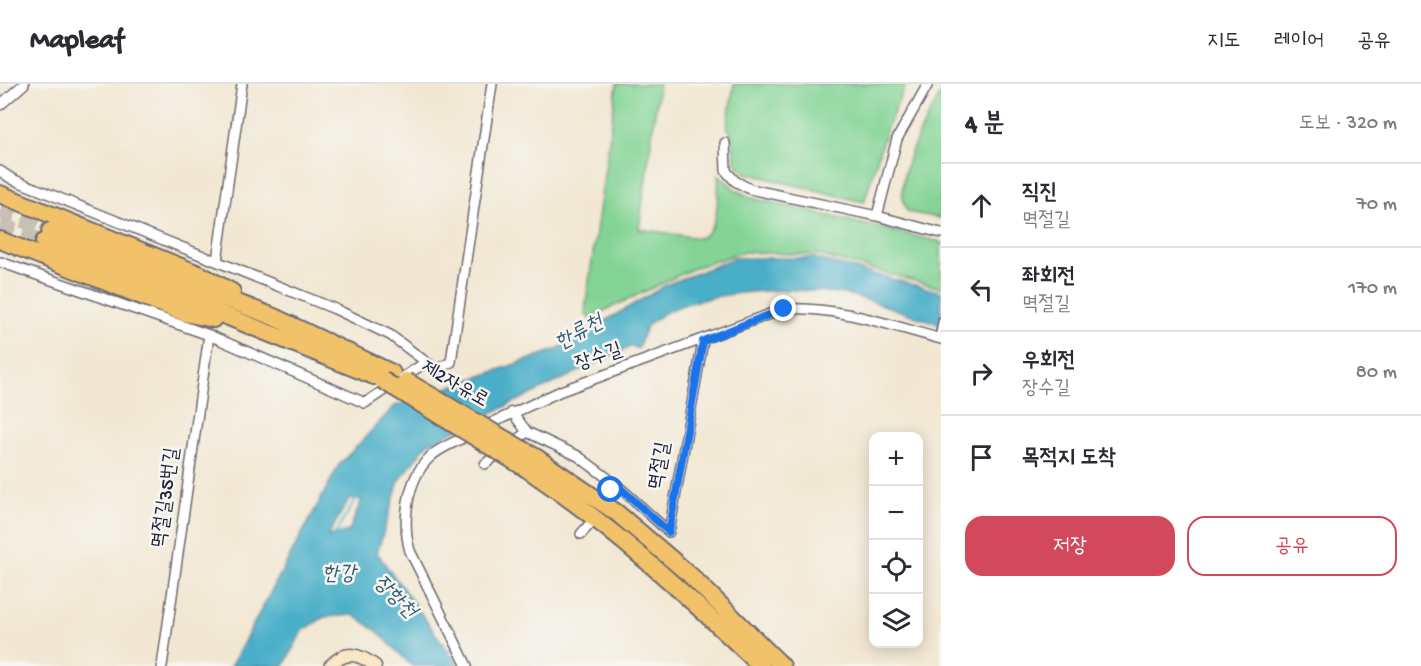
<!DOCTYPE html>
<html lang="ko">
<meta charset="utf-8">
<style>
:root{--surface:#fff;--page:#f7f7f7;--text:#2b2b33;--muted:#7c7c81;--line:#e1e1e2;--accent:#d1495b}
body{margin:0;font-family:"Gochi Hand","Poor Story",sans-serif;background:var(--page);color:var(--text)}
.controls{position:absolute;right:18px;bottom:18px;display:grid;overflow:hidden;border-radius:12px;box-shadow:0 3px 15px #0003}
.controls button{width:54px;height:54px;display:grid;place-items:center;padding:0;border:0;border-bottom:2px solid var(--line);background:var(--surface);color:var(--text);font:30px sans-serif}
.stop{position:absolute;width:18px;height:18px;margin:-14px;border:4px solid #1a73e8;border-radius:50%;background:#fff}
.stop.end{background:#1a73e8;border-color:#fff;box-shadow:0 2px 6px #0008}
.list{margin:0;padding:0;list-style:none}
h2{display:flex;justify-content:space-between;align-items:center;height:78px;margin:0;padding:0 24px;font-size:26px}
h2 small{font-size:20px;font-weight:400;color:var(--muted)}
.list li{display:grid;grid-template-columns:39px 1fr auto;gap:18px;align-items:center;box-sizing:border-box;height:84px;padding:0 24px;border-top:2px solid var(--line)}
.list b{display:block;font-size:22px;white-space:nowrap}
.list p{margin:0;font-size:20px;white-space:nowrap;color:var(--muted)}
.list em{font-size:20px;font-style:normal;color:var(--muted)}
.actions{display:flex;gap:12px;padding:18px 24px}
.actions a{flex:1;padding:14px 0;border:2px solid var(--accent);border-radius:18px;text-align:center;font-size:21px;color:var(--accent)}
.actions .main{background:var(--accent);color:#fff}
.icon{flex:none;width:33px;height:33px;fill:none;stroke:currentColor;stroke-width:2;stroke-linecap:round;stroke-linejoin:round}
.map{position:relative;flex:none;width:941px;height:582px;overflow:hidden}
header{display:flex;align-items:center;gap:36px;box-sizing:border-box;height:84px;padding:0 30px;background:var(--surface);border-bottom:2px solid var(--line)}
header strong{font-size:28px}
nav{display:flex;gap:33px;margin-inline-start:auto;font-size:21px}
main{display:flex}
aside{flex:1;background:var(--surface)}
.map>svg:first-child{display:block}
</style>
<header>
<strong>Mapleaf</strong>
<nav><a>지도</a><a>레이어</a><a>공유</a></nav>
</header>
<main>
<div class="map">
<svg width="941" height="582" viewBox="0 0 941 582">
<rect width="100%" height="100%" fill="#f6f6f2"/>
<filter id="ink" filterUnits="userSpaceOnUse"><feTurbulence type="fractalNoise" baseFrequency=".0167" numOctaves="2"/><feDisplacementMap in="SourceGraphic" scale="12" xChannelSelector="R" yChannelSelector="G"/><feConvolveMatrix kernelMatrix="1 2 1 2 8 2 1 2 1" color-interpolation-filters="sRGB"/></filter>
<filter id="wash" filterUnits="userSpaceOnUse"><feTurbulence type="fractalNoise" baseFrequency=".008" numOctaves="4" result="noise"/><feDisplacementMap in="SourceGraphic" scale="24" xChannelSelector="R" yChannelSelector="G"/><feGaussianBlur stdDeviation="1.35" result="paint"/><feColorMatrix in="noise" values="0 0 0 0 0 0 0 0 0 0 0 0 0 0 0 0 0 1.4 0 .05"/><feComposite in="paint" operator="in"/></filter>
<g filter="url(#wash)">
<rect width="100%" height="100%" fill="#f2e7d2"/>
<path fill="#83d494" stroke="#527b68" stroke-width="1.5" d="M617 0H659L639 145 699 154C721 147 717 111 719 91L736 106 752 114 941 158V204L818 171 744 168 696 183 589 234 585 230 586 219Z
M734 0H906L886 46 864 118 746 89 736 80 731 48 727 44Z
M941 9V134L908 128C888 99 926 36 941 9Z"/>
<path fill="#49afc8" stroke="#366882" stroke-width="1.5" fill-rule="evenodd" d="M735 174H814L941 208V241C911 232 880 218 849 211 800 201 687 205 649 240 643 245 641 258 638 265L632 262 427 360 399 397 377 469 459 582H412L378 548 353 531 324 533 302 547 284 582H231L339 381 395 322 556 266 666 201ZM349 415H362L349 447 328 452Z"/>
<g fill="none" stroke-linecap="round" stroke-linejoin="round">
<path stroke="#49afc8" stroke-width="2" d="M334 452 357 413"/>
</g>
</g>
<g filter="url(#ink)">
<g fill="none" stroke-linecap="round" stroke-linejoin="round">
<path stroke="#c8c0b4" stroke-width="9" stroke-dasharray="9 4.5" stroke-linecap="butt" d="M591 437 611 406"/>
<path stroke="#c8c0b4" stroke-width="16" stroke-dasharray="16 8" stroke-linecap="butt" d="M0 127 50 147
M0 141 44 158"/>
<g stroke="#6b6770" stroke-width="8">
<path id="lane" d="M938 254 941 237"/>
</g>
<g stroke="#6b6770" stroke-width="12">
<path id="street" d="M0 21 24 0
M725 59 726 87 735 97 750 105 877 132 941 149
M0 87 12 95 335 225 390 251 426 278 365 319 209 251 0 178
M877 132 897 55 928 0
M217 177 242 0
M426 278 436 286 451 278 492 0
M512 328 527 348 578 372 618 402 669 448 703 257
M483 343 561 307 784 225C837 222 890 241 941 255
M485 380 527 348
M581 450 589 441
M162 582 209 251
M467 582 410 467C402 439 406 396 430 373 440 363 458 357 471 350"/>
</g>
<g stroke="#6b6770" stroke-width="15">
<path id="secondary" d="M330 582C346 566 358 569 375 582"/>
</g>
<g stroke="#6b6770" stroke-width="20">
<path id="highway" d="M0 110 201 191 232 208
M50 147 274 233 392 289
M0 156 185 229 213 235
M44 158 374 292
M537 374 617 429 690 491 782 582
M527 385C613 443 687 511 761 582"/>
</g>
<use href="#lane" stroke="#fff" stroke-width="4.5"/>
<use href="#street" stroke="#fff" stroke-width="9"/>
<use href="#secondary" stroke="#fae7c3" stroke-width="12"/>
<use href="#highway" stroke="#f2c26a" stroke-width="16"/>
<g stroke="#6b6770" stroke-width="20" stroke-linecap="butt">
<path id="highway-bridge" d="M382 296 527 385
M406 297 537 374"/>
</g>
<use href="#highway-bridge" stroke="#f2c26a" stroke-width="16"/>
</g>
</g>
<g fill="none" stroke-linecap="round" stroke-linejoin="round" filter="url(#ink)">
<path stroke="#1a73e8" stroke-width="8" d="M611 406 618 402 669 448 703 257 784 225"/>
</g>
<g text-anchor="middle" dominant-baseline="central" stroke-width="5" stroke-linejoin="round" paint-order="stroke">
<g font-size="20" fill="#22223b" stroke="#f6f6f2">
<text transform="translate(599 274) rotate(-19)">장수길</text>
<text transform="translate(454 301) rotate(30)">제2자유로</text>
<text transform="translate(661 382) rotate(-80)">멱절길</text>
<text transform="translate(167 414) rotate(-82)">멱절길35번길</text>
</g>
<g font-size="21" font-style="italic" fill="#325a73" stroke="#f6f6f2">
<text transform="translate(580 250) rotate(-28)">한류천</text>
<text x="339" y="491">한강</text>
<text transform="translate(394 514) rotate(45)">장항천</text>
</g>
</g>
</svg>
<div class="controls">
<button>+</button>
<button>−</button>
<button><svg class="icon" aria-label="locate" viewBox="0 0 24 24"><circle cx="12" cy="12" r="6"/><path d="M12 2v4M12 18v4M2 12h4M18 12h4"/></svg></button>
<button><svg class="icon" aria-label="layers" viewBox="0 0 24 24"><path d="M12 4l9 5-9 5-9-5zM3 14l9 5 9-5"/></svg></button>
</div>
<div class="stop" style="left:611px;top:406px"></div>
<div class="stop end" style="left:784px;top:225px"></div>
</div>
<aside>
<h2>4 분<small>도보 · 320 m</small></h2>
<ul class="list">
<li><svg class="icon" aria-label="ahead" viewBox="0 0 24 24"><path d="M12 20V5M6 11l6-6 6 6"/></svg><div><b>직진</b><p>멱절길</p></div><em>70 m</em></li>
<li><svg class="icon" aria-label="left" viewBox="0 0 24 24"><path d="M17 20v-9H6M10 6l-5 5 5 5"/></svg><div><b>좌회전</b><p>멱절길</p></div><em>170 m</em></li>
<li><svg class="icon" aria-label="right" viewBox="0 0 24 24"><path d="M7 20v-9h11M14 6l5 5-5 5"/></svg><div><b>우회전</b><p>장수길</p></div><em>80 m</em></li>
<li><svg class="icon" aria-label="arrive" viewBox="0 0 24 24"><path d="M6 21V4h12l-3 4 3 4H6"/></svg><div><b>목적지 도착</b></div></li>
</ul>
<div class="actions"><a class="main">저장</a><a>공유</a></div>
</aside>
</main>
